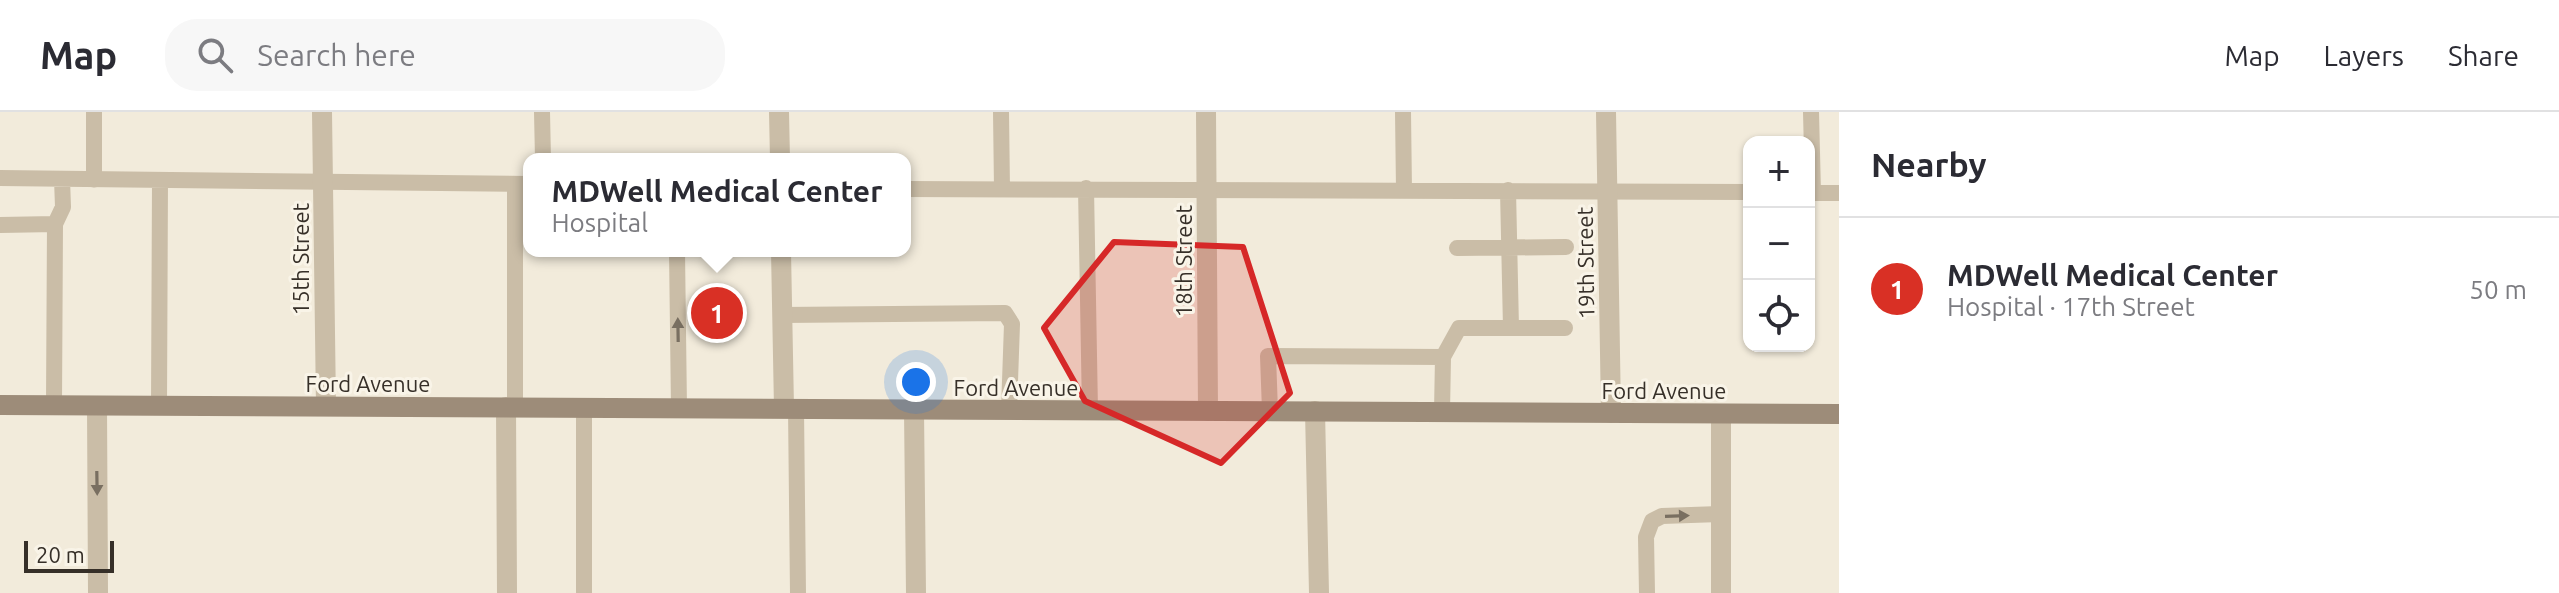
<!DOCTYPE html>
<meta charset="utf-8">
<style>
:root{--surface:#fff;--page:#f7f7f7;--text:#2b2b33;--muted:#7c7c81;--line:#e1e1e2;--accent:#d93025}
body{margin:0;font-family:Ubuntu,sans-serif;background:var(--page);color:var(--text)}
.controls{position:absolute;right:24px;top:24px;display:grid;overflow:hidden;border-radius:16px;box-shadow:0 2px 6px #0004}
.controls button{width:72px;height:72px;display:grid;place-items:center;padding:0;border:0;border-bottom:2px solid var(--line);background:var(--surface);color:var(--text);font:40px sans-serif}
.scale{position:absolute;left:24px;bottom:20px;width:90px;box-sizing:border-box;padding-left:8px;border:4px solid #362f28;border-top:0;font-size:22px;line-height:28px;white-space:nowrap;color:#362f28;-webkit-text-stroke:6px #f9f4e8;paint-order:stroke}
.you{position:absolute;left:916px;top:270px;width:28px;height:28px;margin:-20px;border:6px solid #fff;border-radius:50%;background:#1a73e8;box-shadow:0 0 0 12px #1a73e833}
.badge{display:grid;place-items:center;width:52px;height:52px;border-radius:50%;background:var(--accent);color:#fff;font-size:26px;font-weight:700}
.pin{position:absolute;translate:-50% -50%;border:4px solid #fff;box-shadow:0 2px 8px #0006}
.popup{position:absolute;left:523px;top:41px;width:388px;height:104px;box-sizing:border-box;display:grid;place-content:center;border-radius:16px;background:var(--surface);filter:drop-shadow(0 2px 6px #0005);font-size:26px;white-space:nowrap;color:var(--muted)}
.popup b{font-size:30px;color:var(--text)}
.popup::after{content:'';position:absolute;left:50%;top:100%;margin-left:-16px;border:16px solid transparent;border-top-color:var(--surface)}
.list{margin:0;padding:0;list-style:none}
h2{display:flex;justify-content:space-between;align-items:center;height:104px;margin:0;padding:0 32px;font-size:34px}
h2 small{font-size:26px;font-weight:400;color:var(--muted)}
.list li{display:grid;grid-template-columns:52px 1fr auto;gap:24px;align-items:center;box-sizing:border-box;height:144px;padding:0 32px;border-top:2px solid var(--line)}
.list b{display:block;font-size:30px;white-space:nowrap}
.list p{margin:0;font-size:26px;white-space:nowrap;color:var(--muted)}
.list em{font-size:26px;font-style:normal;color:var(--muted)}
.icon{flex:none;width:44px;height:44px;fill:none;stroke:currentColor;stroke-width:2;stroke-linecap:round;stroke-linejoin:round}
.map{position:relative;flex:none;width:1839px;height:481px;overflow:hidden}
header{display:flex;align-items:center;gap:48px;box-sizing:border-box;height:112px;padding:0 40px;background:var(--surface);border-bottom:2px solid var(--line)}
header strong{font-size:38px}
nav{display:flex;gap:44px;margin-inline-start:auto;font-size:28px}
.search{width:560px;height:72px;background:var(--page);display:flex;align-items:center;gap:20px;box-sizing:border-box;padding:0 28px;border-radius:32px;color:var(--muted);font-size:30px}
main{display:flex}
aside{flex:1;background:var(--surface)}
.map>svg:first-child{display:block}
</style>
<header>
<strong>Map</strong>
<div class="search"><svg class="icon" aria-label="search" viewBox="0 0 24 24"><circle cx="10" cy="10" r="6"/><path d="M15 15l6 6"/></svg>Search here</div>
<nav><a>Map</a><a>Layers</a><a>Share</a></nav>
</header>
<main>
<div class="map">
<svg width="1839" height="481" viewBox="0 0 1839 481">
<rect width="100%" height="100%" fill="#f2ebdb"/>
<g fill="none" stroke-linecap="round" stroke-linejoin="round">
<path stroke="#cabda7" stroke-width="16" d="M542 0 543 47
M1001 0 1002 77
M1403 0 1404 78
M0 66 529 72
M94 68V0
M1086 76 1090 299
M905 77 1749 80
M1508 78 1511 216
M1809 81H1813L1811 0
M1813 81H1839
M55 112 63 95 62 67
M0 113 55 112 54 293
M1457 136 1566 135
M677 139 679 296
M782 203 1005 201 1012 212 1009 298
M1443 245 1459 216H1565
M159 294 160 68
M515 295V72
M584 295V481
M796 296 798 481
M1270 299 1268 244 1443 245 1442 300
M1647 481 1646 425 1652 409 1662 404 1720 402"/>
<path stroke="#cabda7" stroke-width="20" d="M322 0 326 294
M779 0 780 47
M1206 0 1208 299
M1606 0 1611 301
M781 139 784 296
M97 294 98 481
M506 295 507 481
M914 298 916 481
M1315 299 1319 481
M1721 481V302"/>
<path stroke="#9d8c79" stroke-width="20" d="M0 293 1839 302"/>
</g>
<defs><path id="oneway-solid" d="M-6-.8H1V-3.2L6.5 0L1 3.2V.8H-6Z" transform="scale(2)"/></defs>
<g fill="#796f61">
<use href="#oneway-solid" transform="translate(678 218) rotate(-91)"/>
<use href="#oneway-solid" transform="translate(97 371) rotate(89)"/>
<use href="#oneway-solid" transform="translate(1677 404) rotate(-2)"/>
</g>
<path fill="#d62828" fill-opacity="0.2" stroke="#d62828" stroke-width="6" stroke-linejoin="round" d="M1114 130 1243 135 1290 281 1221 351 1085 289 1044 216Z"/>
<g text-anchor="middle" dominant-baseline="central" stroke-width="6" stroke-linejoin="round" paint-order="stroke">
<g font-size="22" fill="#362f28" stroke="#f9f4e8">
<text transform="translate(300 147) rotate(-90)">15th Street</text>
<text transform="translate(1183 149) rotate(-90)">18th Street</text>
<text transform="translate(1585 151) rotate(-91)">19th Street</text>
<text x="368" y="271">Ford Avenue</text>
<text x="1016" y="275">Ford Avenue</text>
<text x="1664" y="278">Ford Avenue</text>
</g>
</g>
</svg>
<div class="controls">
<button>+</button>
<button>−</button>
<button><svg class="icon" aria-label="locate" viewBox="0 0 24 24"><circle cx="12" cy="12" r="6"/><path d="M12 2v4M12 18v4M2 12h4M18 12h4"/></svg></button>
</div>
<div class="scale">20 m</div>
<div class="you"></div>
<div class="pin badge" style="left:717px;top:201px">1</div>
<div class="popup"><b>MDWell Medical Center</b>Hospital</div>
</div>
<aside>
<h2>Nearby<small></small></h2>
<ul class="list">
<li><span class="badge">1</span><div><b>MDWell Medical Center</b><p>Hospital · 17th Street</p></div><em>50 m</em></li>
</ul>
</aside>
</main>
